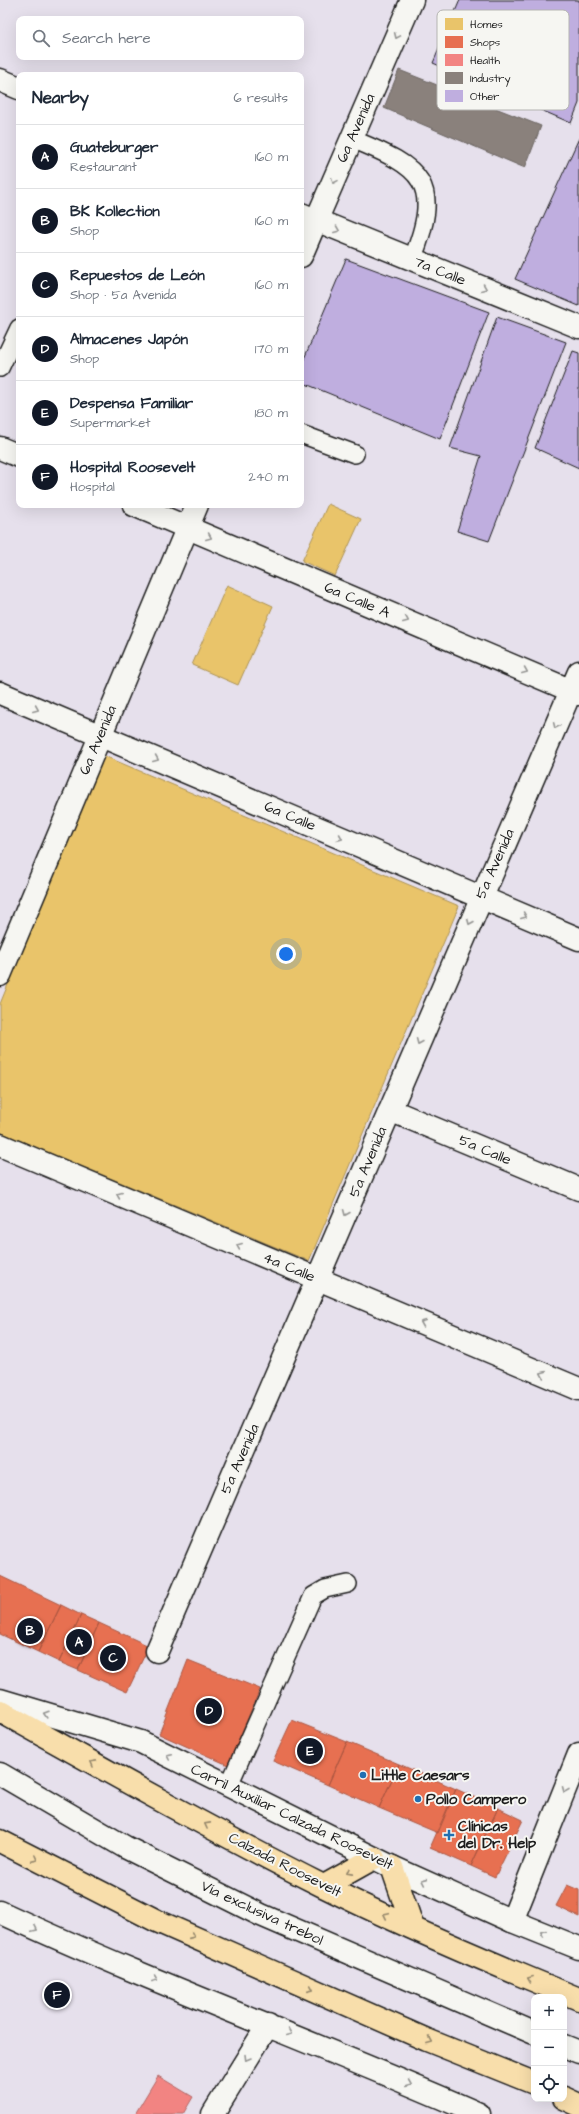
<!DOCTYPE html>
<meta charset="utf-8">
<style>
:root{--surface:#fff;--page:#f2f2f3;--text:#1f2937;--muted:#747a83;--line:#e0e1e3;--accent:#111827}
body{margin:0;font-family:"Architects Daughter",sans-serif;background:var(--page);color:var(--text)}
.controls{position:absolute;right:12px;bottom:12px;display:grid;overflow:hidden;border-radius:8px;box-shadow:0 4px 16px #0002}
.controls button{width:36px;height:36px;display:grid;place-items:center;padding:0;border:0;border-bottom:1px solid var(--line);background:var(--surface);color:var(--text);font:20px sans-serif}
.you{position:absolute;left:286px;top:954px;width:14px;height:14px;margin:-10px;border:3px solid #fff;border-radius:50%;background:#1a73e8;box-shadow:0 0 0 6px #1a73e833}
.badge{display:grid;place-items:center;width:26px;height:26px;border-radius:50%;background:var(--accent);color:#fff;font-size:13px;font-weight:700}
.pin{position:absolute;translate:-50% -50%;border:2px solid #fff;box-shadow:0 1px 4px #0006}
.list{margin:0;padding:0;list-style:none}
h2{display:flex;justify-content:space-between;align-items:center;height:52px;margin:0;padding:0 16px;font-size:17px}
h2 small{font-size:13px;font-weight:400;color:var(--muted)}
.list li{display:grid;grid-template-columns:26px 1fr auto;gap:12px;align-items:center;box-sizing:border-box;height:64px;padding:0 16px;border-top:1px solid var(--line)}
.list b{display:block;font-size:15px;white-space:nowrap}
.list p{margin:0;font-size:13px;white-space:nowrap;color:var(--muted)}
.list em{font-size:13px;font-style:normal;color:var(--muted)}
.icon{flex:none;width:22px;height:22px;fill:none;stroke:currentColor;stroke-width:2;stroke-linecap:round;stroke-linejoin:round}
.map{position:relative;flex:none;width:579px;height:2114px;overflow:hidden}
.search{position:absolute;background:var(--surface);box-shadow:0 4px 16px #0002;left:16px;top:16px;width:288px;height:44px;display:flex;align-items:center;gap:10px;box-sizing:border-box;padding:0 14px;border-radius:8px;color:var(--muted);font-size:15px}
.panel{position:absolute;background:var(--surface);box-shadow:0 4px 16px #0002;left:16px;top:72px;width:288px;height:436px;border-radius:8px}
.map>svg:first-child{display:block}
</style>
<div class="map">
<svg width="579" height="2114" viewBox="0 0 579 2114">
<rect width="100%" height="100%" fill="#e6e0ec"/>
<filter id="ink" filterUnits="userSpaceOnUse"><feTurbulence type="fractalNoise" baseFrequency=".025" numOctaves="2"/><feDisplacementMap in="SourceGraphic" scale="8" xChannelSelector="R" yChannelSelector="G"/><feConvolveMatrix kernelMatrix="1 2 1 2 8 2 1 2 1" color-interpolation-filters="sRGB"/></filter>
<g filter="url(#ink)">
<path fill="#e9c46a" stroke="#ac9253" d="M328 504 361 519 335 576 302 561Z
M227 585 273 606 238 685 192 665Z
M102 755 459 906 309 1261 0 1132V1004Z"/>
<path fill="#e76f51" stroke="#aa5641" d="M0 1576 61 1605 38 1652 0 1634Z
M61 1605 81 1615 59 1662 38 1652Z
M81 1615 99 1623 78 1670 59 1662Z
M99 1623 149 1646 127 1692 78 1670Z
M188 1660 260 1689 228 1765 159 1734Z
M292 1720 347 1742 328 1785 273 1761Z
M347 1742 399 1764 379 1808 328 1785Z
M399 1764 456 1789 438 1833 379 1808Z
M456 1789 498 1808 471 1866 430 1848Z
M498 1808 523 1820 495 1877 471 1866Z
M567 1885 579 1890V1917L556 1906Z"/>
<path fill="#f28482" stroke="#b26563" d="M158 2076 193 2097 183 2114H135Z"/>
<path fill="#8a817c" stroke="#69635f" d="M399 70 541 126 525 168 384 108Z"/>
<path fill="#bfaedf" stroke="#1c1c1c" d="M460 0H579V103L571 123 433 63Z
M579 138V306L515 279Z
M346 259 489 312 440 439 301 382V366Z
M497 317 566 342 489 541 457 531 481 456 450 448Z
M573 351 579 353V468L535 448Z"/>
<g fill="none" stroke-linecap="round" stroke-linejoin="round">
<g stroke="#1c1c1c" stroke-width="20">
<path id="lane" d="M352 139C423 168 443 182 412 260
M0 368 19 328
M301 434 355 454
M229 1785 313 1596 325 1589 348 1584"/>
</g>
<g stroke="#1c1c1c" stroke-width="25">
<path id="street" d="M301 256 316 221
M0 448 19 456
M134 505 579 694
M0 693 579 939
M0 975 197 505
M390 1110 579 1189
M0 1145 579 1389
M157 1651 579 672
M512 1921 579 1754"/>
</g>
<g stroke="#1c1c1c" stroke-width="25">
<path id="secondary" d="M0 80 19 88
M301 214 579 327
M316 221 412 0
M0 1700 141 1742 392 1867 512 1921 579 1948
M0 1774 125 1847 261 1915 534 2033
M0 1912C157 1985 320 2044 479 2114
M564 2046 579 2052
M213 2114 268 2025"/>
</g>
<g stroke="#1c1c1c" stroke-width="25">
<path id="highway" d="M0 1711C107 1771 214 1831 323 1886 407 1928 493 1964 579 1999
M0 1841 157 1921 427 2040 534 2083
M392 1867 413 1928
M324 1886 374 1858
M564 2098 579 2105"/>
</g>
<use href="#lane" stroke="#f6f6f2" stroke-width="17"/>
<use href="#street" stroke="#f6f6f2" stroke-width="22"/>
<use href="#secondary" stroke="#f6f6f2" stroke-width="22"/>
<use href="#highway" stroke="#f8deab" stroke-width="22"/>
</g>
<defs><path id="oneway-chevron" d="M-2-3.5L2.5 0L-2 3.5" fill="none" stroke-width="1.6" stroke-linecap="round" stroke-linejoin="round"/></defs>
<g stroke="#949492">
<use href="#oneway-chevron" transform="translate(397 36) rotate(114)"/>
<use href="#oneway-chevron" transform="translate(334 181) rotate(114)"/>
<use href="#oneway-chevron" transform="translate(337 230) rotate(22)"/>
<use href="#oneway-chevron" transform="translate(484 288) rotate(22)"/>
<use href="#oneway-chevron" transform="translate(209 537) rotate(23)"/>
<use href="#oneway-chevron" transform="translate(406 620) rotate(23)"/>
<use href="#oneway-chevron" transform="translate(525 671) rotate(23)"/>
<use href="#oneway-chevron" transform="translate(36 709) rotate(23)"/>
<use href="#oneway-chevron" transform="translate(556 726) rotate(114)"/>
<use href="#oneway-chevron" transform="translate(156 759) rotate(23)"/>
<use href="#oneway-chevron" transform="translate(340 838) rotate(23)"/>
<use href="#oneway-chevron" transform="translate(524 916) rotate(23)"/>
<use href="#oneway-chevron" transform="translate(470 922) rotate(113)"/>
<use href="#oneway-chevron" transform="translate(419 1042) rotate(113)"/>
<use href="#oneway-chevron" transform="translate(119 1195) rotate(-157)"/>
<use href="#oneway-chevron" transform="translate(346 1213) rotate(113)"/>
<use href="#oneway-chevron" transform="translate(239 1246) rotate(-157)"/>
<use href="#oneway-chevron" transform="translate(423 1323) rotate(-157)"/>
<use href="#oneway-chevron" transform="translate(543 1374) rotate(-157)"/>
<use href="#oneway-chevron" transform="translate(46 1714) rotate(-163)"/>
<use href="#oneway-chevron" transform="translate(169 1756) rotate(-154)"/>
<use href="#oneway-chevron" transform="translate(565 1790) rotate(112)"/>
<use href="#oneway-chevron" transform="translate(424 1881) rotate(-156)"/>
<use href="#oneway-chevron" transform="translate(35 1929) rotate(25)"/>
<use href="#oneway-chevron" transform="translate(543 1933) rotate(-158)"/>
<use href="#oneway-chevron" transform="translate(155 1979) rotate(22)"/>
<use href="#oneway-chevron" transform="translate(289 2033) rotate(23)"/>
<use href="#oneway-chevron" transform="translate(247 2058) rotate(121)"/>
<use href="#oneway-chevron" transform="translate(409 2084) rotate(23)"/>
</g>
<g stroke="#95876b">
<use href="#oneway-chevron" transform="translate(93 1763) rotate(-151)"/>
<use href="#oneway-chevron" transform="translate(207 1825) rotate(-152)"/>
<use href="#oneway-chevron" transform="translate(35 1859) rotate(27)"/>
<use href="#oneway-chevron" transform="translate(349 1872) rotate(151)"/>
<use href="#oneway-chevron" transform="translate(386 1915) rotate(-155)"/>
<use href="#oneway-chevron" transform="translate(192 1936) rotate(24)"/>
<use href="#oneway-chevron" transform="translate(530 1979) rotate(-158)"/>
<use href="#oneway-chevron" transform="translate(311 1989) rotate(24)"/>
<use href="#oneway-chevron" transform="translate(430 2041) rotate(22)"/>
</g>
</g>
<g fill="#1f6fb2" stroke="#f6f6f2" stroke-width="1.5">
<circle cx="363" cy="1775" r="4"/>
<circle cx="418" cy="1799" r="4"/>
<path d="M447 1829h4v4h4v4h-4v4h-4v-4h-4v-4h4z"/>
</g>
<g text-anchor="middle" dominant-baseline="central" stroke-width="4" stroke-linejoin="round" paint-order="stroke">
<g font-size="15" fill="#1c1c1c" stroke="#f6f6f2">
<text transform="translate(356 128) rotate(-66)">6a Avenida</text>
<text transform="translate(440 271) rotate(22)">7a Calle</text>
<text transform="translate(357 600) rotate(23)">6a Calle A</text>
<text transform="translate(98 740) rotate(-67)">6a Avenida</text>
<text transform="translate(290 816) rotate(23)">6a Calle</text>
<text transform="translate(495 864) rotate(-66)">5a Avenida</text>
<text transform="translate(485 1150) rotate(23)">5a Calle</text>
<text transform="translate(368 1162) rotate(-67)">5a Avenida</text>
<text transform="translate(289 1267) rotate(23)">4a Calle</text>
<text transform="translate(240 1459) rotate(-66)">5a Avenida</text>
<text transform="translate(292 1817) rotate(26)">Carril Auxiliar Calzada Roosevelt</text>
<text transform="translate(285 1865) rotate(27)">Calzada Roosevelt</text>
<text transform="translate(262 1913) rotate(25)">Vía exclusiva trebol</text>
</g>
<g font-size="15" font-weight="bold" fill="#1c1c1c" stroke="#f6f6f2" text-anchor="start">
<text x="371" y="1775">Little Caesars</text>
<text x="426" y="1799">Pollo Campero</text>
<text x="458" y="1826">Clínicas<tspan x="458" dy="17">del Dr. Help</tspan></text>
</g>
</g>
<rect x="437" y="10" width="132" height="100" rx="6" fill="#f6f6f2" stroke="#b5b5b2" stroke-width="1"/>
<rect x="445" y="18" width="18" height="12" fill="#e9c46a"/>
<rect x="445" y="36" width="18" height="12" fill="#e76f51"/>
<rect x="445" y="54" width="18" height="12" fill="#f28482"/>
<rect x="445" y="72" width="18" height="12" fill="#8a817c"/>
<rect x="445" y="90" width="18" height="12" fill="#bfaedf"/>
<g font-size="11" fill="#1c1c1c">
<text x="470" y="28">Homes</text>
<text x="470" y="46">Shops</text>
<text x="470" y="64">Health</text>
<text x="470" y="82">Industry</text>
<text x="470" y="100">Other</text>
</g>
</svg>
<div class="controls">
<button>+</button>
<button>−</button>
<button><svg class="icon" aria-label="locate" viewBox="0 0 24 24"><circle cx="12" cy="12" r="6"/><path d="M12 2v4M12 18v4M2 12h4M18 12h4"/></svg></button>
</div>
<div class="you"></div>
<div class="pin badge" style="left:79px;top:1642px">A</div>
<div class="pin badge" style="left:30px;top:1631px">B</div>
<div class="pin badge" style="left:113px;top:1658px">C</div>
<div class="pin badge" style="left:209px;top:1711px">D</div>
<div class="pin badge" style="left:310px;top:1751px">E</div>
<div class="pin badge" style="left:57px;top:1995px">F</div>
<div class="search"><svg class="icon" aria-label="search" viewBox="0 0 24 24"><circle cx="10" cy="10" r="6"/><path d="M15 15l6 6"/></svg>Search here</div>
<section class="panel">
<h2>Nearby<small>6 results</small></h2>
<ul class="list">
<li><span class="badge">A</span><div><b>Guateburger</b><p>Restaurant</p></div><em>160 m</em></li>
<li><span class="badge">B</span><div><b>BK Kollection</b><p>Shop</p></div><em>160 m</em></li>
<li><span class="badge">C</span><div><b>Repuestos de León</b><p>Shop · 5a Avenida</p></div><em>160 m</em></li>
<li><span class="badge">D</span><div><b>Almacenes Japón</b><p>Shop</p></div><em>170 m</em></li>
<li><span class="badge">E</span><div><b>Despensa Familiar</b><p>Supermarket</p></div><em>180 m</em></li>
<li><span class="badge">F</span><div><b>Hospital Roosevelt</b><p>Hospital</p></div><em>240 m</em></li>
</ul>
</section>
</div>
